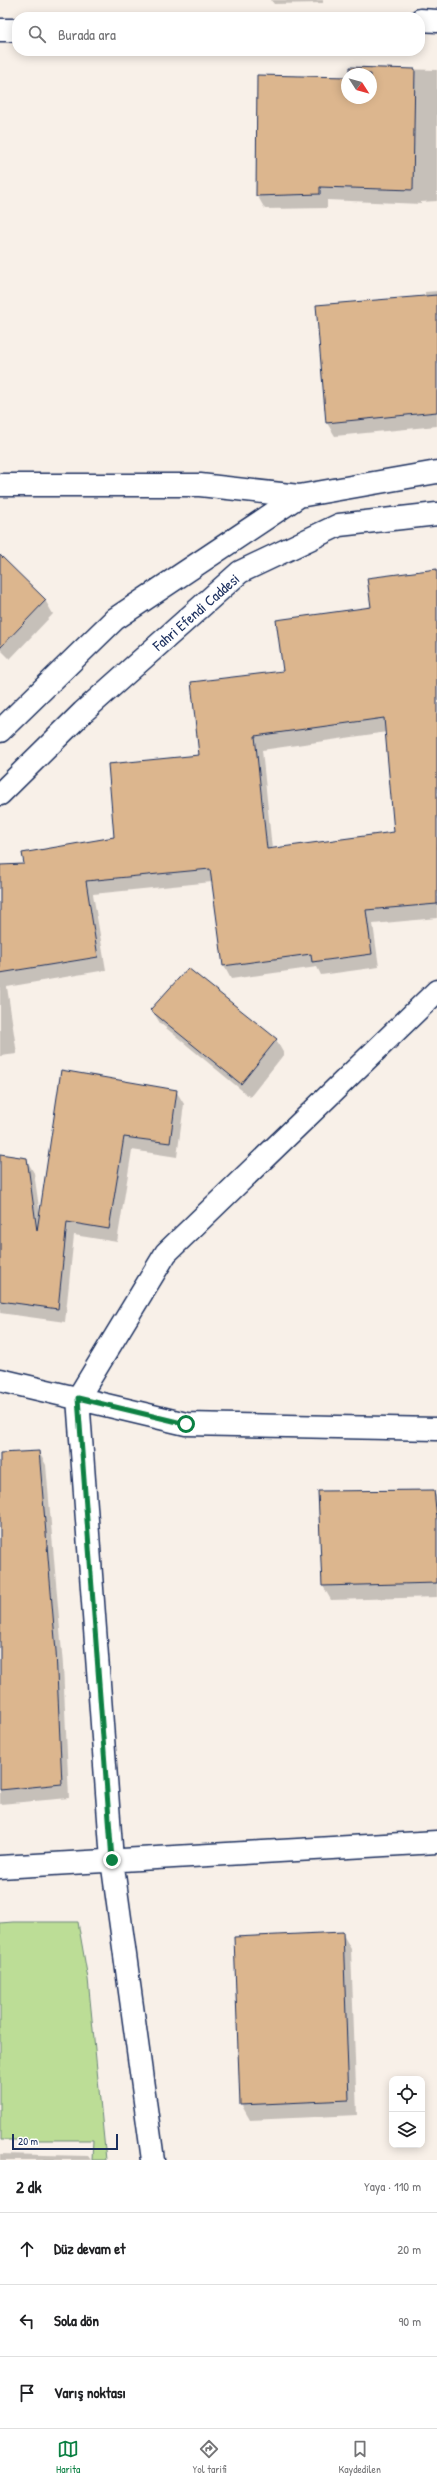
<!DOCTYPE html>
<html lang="tr">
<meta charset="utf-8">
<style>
:root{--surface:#fff;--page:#f6f6f6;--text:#202124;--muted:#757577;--line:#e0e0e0;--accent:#0b8043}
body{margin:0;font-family:"Patrick Hand",sans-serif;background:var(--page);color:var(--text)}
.controls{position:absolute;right:12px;bottom:12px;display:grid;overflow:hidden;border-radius:8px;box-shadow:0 2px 10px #0003}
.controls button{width:36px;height:36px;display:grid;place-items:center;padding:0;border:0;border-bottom:1px solid var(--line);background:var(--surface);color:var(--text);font:20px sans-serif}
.compass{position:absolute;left:341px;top:68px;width:36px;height:36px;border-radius:50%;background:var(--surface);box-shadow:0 2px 10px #0003;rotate:126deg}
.scale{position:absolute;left:12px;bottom:10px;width:106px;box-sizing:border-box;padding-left:4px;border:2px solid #1b2f5e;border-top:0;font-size:11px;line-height:14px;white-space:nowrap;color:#1b2f5e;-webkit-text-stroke:3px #fff;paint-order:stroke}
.stop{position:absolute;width:12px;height:12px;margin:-9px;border:3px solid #0b8043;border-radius:50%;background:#fff}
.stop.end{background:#0b8043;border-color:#fff;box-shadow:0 1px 4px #0008}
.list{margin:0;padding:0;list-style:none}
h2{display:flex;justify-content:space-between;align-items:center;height:52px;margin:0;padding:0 16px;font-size:17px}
h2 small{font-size:13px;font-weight:400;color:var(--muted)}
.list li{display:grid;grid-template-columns:26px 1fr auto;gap:12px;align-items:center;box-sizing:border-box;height:72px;padding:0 16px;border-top:1px solid var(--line)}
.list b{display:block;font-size:15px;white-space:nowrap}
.list em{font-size:13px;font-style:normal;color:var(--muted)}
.icon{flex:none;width:22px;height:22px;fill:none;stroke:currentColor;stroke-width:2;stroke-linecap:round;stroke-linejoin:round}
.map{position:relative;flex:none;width:437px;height:2160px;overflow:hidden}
.search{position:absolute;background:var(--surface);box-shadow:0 2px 10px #0003;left:12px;right:12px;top:12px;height:44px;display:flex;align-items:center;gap:10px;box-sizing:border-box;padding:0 14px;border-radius:16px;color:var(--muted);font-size:15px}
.sheet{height:268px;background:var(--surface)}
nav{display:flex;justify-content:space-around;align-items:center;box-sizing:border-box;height:56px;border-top:1px solid var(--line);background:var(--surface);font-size:11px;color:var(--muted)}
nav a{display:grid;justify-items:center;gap:2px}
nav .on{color:var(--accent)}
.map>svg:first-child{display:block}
</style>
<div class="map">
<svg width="437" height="2160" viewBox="0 0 437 2160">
<rect width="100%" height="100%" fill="#f8f0e8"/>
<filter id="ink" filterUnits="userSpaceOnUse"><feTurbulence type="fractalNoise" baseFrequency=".025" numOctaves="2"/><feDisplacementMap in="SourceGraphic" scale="8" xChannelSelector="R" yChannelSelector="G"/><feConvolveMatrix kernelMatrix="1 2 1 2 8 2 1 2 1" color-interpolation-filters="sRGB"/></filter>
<g filter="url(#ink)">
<path fill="#bcdd96" stroke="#6c867a" d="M13 1922H78L88 1979 106 2160H92L93 2140H0V1923Z"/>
<path fill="#0003" fill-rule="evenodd" d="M271 0H323V3L274 4Z
M351 68 437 70V201L421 202V204L327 200V208L265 209 257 195 347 78V98H371V74H351Z
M437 291V426L335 436 327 423 425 297V292Z
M0 556 45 600 53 614 10 659 0 649Z
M437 570V918L373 924 379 967 321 975 317 967 231 979 224 966 212 882 93 894 106 970 7 987 17 1054 0 1056V924L115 838 284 672 372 608ZM387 732 395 832 272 849 262 750Z
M152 1010 276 1040 284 1054 250 1097 160 1023Z
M61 1072 176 1091 184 1104 177 1157 132 1150 117 1242 74 1235 65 1322 0 1313V1155L26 1159 34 1173 40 1214Z
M39 1452 46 1465 63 1665 69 1798 0 1804V1454Z
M433 1491 437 1497V1597L331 1600 323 1586 319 1492Z
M342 1933 351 1949 357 2115 250 2120 241 2104Z
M0 2154 88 2156 91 2160H0Z"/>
<path fill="#dcb68e" stroke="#1b2f5e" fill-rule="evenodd" d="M350 67 415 69 413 190 320 187V194L256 196 257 75 347 77V98H371V74H350Z
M437 295V412L326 423 316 305Z
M0 555 46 600 0 648Z
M437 569V904L366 910 372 954 312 962 311 954 223 966 210 869 86 881 98 957 0 973V865L24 864 22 853 114 837 108 764 199 755 191 682 283 671 276 620 371 607 367 578ZM384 718 394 832 267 849 255 736Z
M188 968 277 1039 241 1084 150 1010Z
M61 1070 177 1090 170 1143 124 1137 109 1229 67 1222 58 1309 0 1301V1154L27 1158 37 1231Z
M39 1451 56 1651 62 1784 0 1790V1453Z
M434 1490 437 1518V1583L322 1586 318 1491Z
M343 1932 349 2100 240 2105 234 1937Z"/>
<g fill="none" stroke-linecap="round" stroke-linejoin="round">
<g stroke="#1b2f5e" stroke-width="25">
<path id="minor" d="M420 20 437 21
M0 30H17
M0 485H200L299 496
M0 731 115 619 299 496 437 472
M0 794 83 712 240 572 339 525 437 514
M0 1380 186 1424 437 1429
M0 1867 437 1842
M153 2160 112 1860 78 1398 166 1253 437 991"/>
</g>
<use href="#minor" stroke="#fff" stroke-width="22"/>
</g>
</g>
<g fill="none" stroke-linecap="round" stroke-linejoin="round" filter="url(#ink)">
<path stroke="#0b8043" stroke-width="5" d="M112 1860 78 1398 186 1424"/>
</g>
<g text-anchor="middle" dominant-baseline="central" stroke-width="4" stroke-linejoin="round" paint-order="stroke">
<g font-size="15" fill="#1b2f5e" stroke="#fff">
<text transform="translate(196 612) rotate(-41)">Fahri Efendi Caddesi</text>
</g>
</g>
</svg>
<div class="controls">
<button><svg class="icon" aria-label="locate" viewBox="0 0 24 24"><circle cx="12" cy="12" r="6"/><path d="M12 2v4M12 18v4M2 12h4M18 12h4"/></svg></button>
<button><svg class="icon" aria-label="layers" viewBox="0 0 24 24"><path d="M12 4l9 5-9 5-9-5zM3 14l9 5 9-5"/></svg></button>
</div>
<svg class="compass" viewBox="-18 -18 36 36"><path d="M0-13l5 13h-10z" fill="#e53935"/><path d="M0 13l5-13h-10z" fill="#757577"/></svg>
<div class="scale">20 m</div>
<div class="stop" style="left:186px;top:1424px"></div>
<div class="stop end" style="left:112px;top:1860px"></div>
<div class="search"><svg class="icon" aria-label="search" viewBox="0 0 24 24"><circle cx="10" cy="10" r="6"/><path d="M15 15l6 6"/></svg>Burada ara</div>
</div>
<section class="sheet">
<h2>2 dk<small>Yaya · 110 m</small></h2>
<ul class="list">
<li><svg class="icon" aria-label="ahead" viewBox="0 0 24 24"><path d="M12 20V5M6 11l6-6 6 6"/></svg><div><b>Düz devam et</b></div><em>20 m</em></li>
<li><svg class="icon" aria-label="left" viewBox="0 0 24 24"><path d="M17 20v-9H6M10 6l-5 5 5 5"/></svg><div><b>Sola dön</b></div><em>90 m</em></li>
<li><svg class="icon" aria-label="arrive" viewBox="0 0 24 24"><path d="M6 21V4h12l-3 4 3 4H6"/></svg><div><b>Varış noktası</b></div></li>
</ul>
</section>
<nav>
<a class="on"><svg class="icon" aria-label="map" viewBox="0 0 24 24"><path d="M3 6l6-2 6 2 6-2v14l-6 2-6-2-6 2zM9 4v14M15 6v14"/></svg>Harita</a>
<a><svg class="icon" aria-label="directions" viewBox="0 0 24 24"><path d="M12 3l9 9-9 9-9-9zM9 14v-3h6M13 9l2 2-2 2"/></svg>Yol tarifi</a>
<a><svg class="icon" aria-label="saved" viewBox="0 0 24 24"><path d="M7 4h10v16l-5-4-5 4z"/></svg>Kaydedilen</a>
</nav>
